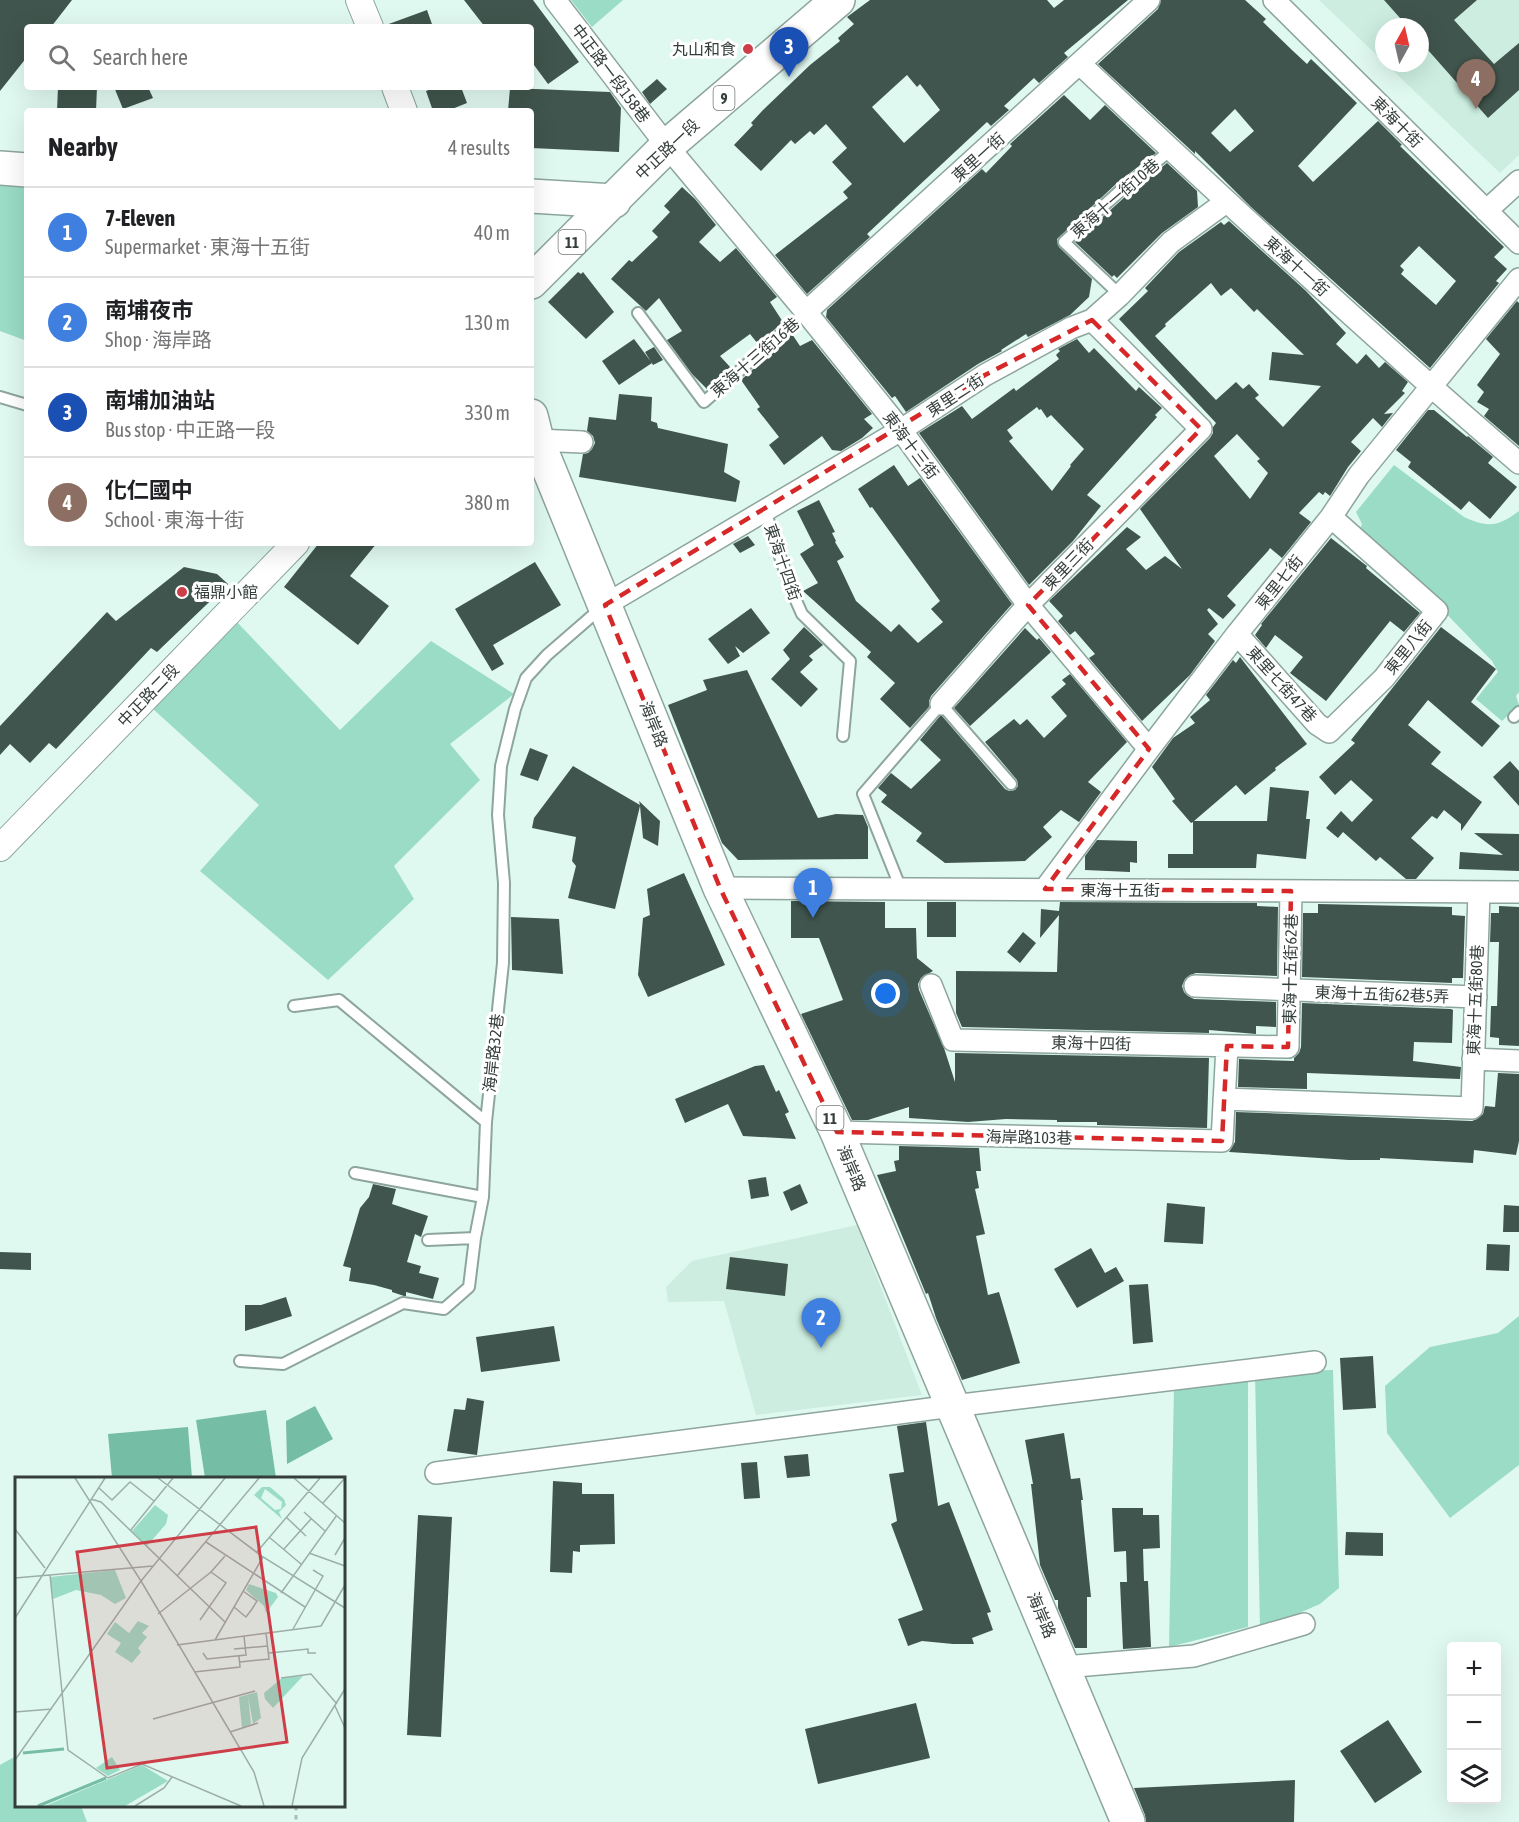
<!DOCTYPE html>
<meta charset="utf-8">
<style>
:root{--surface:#fff;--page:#f2f2f2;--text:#202124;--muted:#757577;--line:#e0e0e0;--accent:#ce3e49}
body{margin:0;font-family:"Asap Condensed","Noto Sans TC",sans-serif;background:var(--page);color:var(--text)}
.controls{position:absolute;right:18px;bottom:18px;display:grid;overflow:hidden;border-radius:6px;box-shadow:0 6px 24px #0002}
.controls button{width:54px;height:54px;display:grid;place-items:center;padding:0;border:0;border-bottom:2px solid var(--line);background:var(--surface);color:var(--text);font:30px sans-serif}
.compass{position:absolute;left:1375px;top:18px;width:54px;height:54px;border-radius:50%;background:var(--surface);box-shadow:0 6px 24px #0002;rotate:8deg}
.you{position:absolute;left:886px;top:994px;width:21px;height:21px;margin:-15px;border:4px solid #fff;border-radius:50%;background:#1a73e8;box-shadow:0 0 0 9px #1a73e833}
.badge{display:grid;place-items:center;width:39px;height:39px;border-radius:50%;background:var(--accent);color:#fff;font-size:20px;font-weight:700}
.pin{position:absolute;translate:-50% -50px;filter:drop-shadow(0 2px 3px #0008)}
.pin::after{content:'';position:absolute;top:32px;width:21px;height:18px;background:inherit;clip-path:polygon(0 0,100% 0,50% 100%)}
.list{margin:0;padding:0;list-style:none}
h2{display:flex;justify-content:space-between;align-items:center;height:78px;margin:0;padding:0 24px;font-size:26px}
h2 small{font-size:20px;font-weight:400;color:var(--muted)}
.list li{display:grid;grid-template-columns:39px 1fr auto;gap:18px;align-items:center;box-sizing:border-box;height:90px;padding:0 24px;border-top:2px solid var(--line)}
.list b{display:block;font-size:22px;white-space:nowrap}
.list p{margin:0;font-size:20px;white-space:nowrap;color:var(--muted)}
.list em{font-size:20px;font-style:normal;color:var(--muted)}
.icon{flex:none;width:33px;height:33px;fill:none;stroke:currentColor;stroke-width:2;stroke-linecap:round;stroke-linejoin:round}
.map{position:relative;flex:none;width:1519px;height:1822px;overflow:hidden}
.search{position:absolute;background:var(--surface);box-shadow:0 6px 24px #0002;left:24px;top:24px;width:510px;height:66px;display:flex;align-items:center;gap:15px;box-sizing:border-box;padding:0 21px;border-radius:6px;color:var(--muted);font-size:22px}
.panel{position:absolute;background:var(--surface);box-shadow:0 6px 24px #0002;left:24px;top:108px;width:510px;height:438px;border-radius:6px}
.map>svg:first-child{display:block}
</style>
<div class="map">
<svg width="1519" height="1822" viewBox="0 0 1519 1822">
<rect width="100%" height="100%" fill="#e0f9f0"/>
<path fill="#ccede0" d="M1319 0H1519V155L1500 173 1385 63H1420V27H1384V62Z
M857 1225 922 1395 756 1415 724 1301 668 1302 666 1287 692 1261Z"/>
<path fill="#9adcc5" d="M571 0H623L592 27Z
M0 182 27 183V341L0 331Z
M1394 465 1464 517C1489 528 1497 527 1519 511V692L1516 696 1519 705 1502 721 1476 699 1498 672 1492 661 1433 600 1358 535 1362 524 1356 512Z
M234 619 340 730 431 641 514 694 450 744 480 780 394 866 414 899 328 980 200 871 259 805 153 709Z
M1519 1316V1465L1450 1518 1387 1433 1385 1386 1430 1347 1498 1333Z
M1333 1370 1339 1588 1320 1604 1260 1630 1255 1372Z
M1248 1378V1627L1169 1647 1174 1388Z
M16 1756V1806H81L87 1822H0V1765Z"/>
<path fill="#75bda5" d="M315 1406 333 1439 287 1464 286 1421Z
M266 1410 276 1478H205L196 1420Z
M188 1427 192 1478H112L108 1434Z"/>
<path fill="#40554d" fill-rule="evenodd" d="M0 0H72L51 27H27V57L0 91Z
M464 0H533L579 62 548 84 531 61V27H485Z
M870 0H1047L1054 8 1064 0H1128L1064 53 1068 57 1039 83 1034 78 1004 106 1009 110 991 126 987 122 867 234 870 237 807 294 775 255 848 198 843 192 852 184 832 162 847 148 826 124 814 135 810 131 795 144 791 140 761 171 734 145 753 125 751 123 763 110 810 65 840 41 838 38 854 24 847 17ZM907 75 917 87 920 84 940 110 904 143 872 107Z
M1161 0H1245L1266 19 1263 22 1293 51 1307 64 1311 59 1357 103 1298 166 1313 182 1378 121 1402 145 1400 146 1504 247 1494 257 1507 269 1496 281 1499 283 1430 368 1251 207 1195 151V154L1098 64 1158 9ZM1235 109 1254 131 1230 152 1211 133ZM1419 246 1456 281 1436 305 1401 274 1404 270 1400 266Z
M1384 0H1477L1454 20 1494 64 1519 43V90L1488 118 1420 41V27H1408Z
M427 10 433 27H386V25Z
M657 79 667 89 650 104 642 92Z
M58 87H97L96 111H57Z
M114 87H148L153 98 123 109Z
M436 87H461L467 103 447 111H433L426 91Z
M510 88 610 92 621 108 619 152 531 148V111H508Z
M1064 95 1090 120 1105 105 1156 153 1117 183 1057 239 1059 247 1092 279 1089 297 1070 315 1028 337 1026 334 1001 350 1002 351 978 364 906 412 895 396 892 398 826 317 827 310 982 169 986 173 1012 146 1010 144Z
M1167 163 1197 191 1198 207 1162 233 1117 278 1114 275 1112 277 1075 242 1127 195Z
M682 187 695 199 716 225 699 242 720 262 736 248 777 297 770 302 783 322 758 344 750 334 720 356 731 368 707 389 692 374 667 340 682 331 659 298 646 311 611 279 629 260 632 262 658 237 652 231 670 212 664 206Z
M1229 221 1306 291 1346 333 1336 344 1357 364 1366 354 1379 368 1385 362 1408 382 1402 391 1405 393 1384 414 1393 413 1382 427 1373 418 1351 442 1361 451 1348 467 1330 496 1325 492 1323 495 1319 492 1299 513 1311 522 1282 558 1270 548 1268 551 1227 596 1236 605 1223 619 1209 608 1207 610 1218 624 1208 634 1215 641 1190 675 1142 721 1089 658 1095 654 1075 631 1070 635 1058 621 1063 616 1049 601 1127 527 1141 537 1126 549 1146 570 1165 556 1182 569 1140 509 1210 438 1213 433V427L1216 423 1119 319 1148 291 1145 288 1179 252 1221 222 1224 225ZM1211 283 1221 296 1231 288 1254 312 1257 309 1304 355 1272 352 1269 380 1321 386 1283 427 1255 398 1259 395 1249 384 1243 389 1236 382 1216 400 1155 336 1166 326 1165 324ZM1237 434 1260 459 1257 461 1268 473 1250 499 1214 456Z
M578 272 581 274 583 272 614 312 586 339 548 302Z
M1517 301 1519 303V446L1484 416 1489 409 1477 402 1484 392 1477 385 1500 354 1486 339Z
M792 334 800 346 812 340 872 414 864 419 873 428 862 438 841 451 832 450 822 436 784 465 769 445 779 437 757 409 760 407 741 380Z
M634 339 652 363 619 385 602 361Z
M1077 339 1089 353 1094 348 1136 391 1139 387 1162 408 1155 415 1157 417 1087 495 1101 506 1073 541 1029 585 919 433 962 406 972 419 1014 388 1016 391 1059 359 1056 355 1060 351 1058 349ZM1037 407 1039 410 1041 409 1047 418 1051 415 1084 449 1070 465 1071 466 1052 491 1009 441 1013 438 1007 430Z
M654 347 663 360 653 365 645 352Z
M619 394 652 397 651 421 657 423 658 428 728 444 724 472 740 481 736 502 579 477 583 454 588 453 592 449 595 443 593 436 587 431 589 417 616 420Z
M1428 410H1434L1467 437 1468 436 1493 457 1488 463 1517 487 1490 519 1469 501 1461 510 1408 467 1411 462 1396 450Z
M894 465 908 486 920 478 1012 604 931 696 929 701V707L910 728 880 699 895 683 867 657 871 652 803 591 818 583 800 554 814 545 797 511 819 500 835 532 832 533 836 541 835 542 844 557 837 561 856 601 891 632 899 624 918 643 943 622 931 609 940 601 872 507 870 508 858 489Z
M748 536 755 545 740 553 733 544Z
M1331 538 1363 563 1367 566 1366 568 1420 613 1404 632 1390 621 1326 701 1290 673 1303 657 1275 635 1266 648 1255 635 1262 625 1261 624Z
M319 543H377L350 576 389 606 358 645 284 587Z
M535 562 561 605 493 645 504 664 492 671 455 609Z
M184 567 217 574 228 584 157 652 151 648 56 749 49 743 30 763 10 744 0 755V726L107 612 116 621Z
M751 608 770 633 743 653 735 646 740 656 728 664 708 639Z
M804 627 823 645 809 656 813 660 800 672 818 689 801 707 771 679 790 659 783 650Z
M1441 627 1496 669 1471 702 1500 726 1482 747 1428 700 1408 725 1441 752 1431 764 1482 802 1461 831V824L1444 810 1437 819 1432 816 1411 838 1434 858 1416 879H1406L1380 857 1376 861 1343 832 1338 838 1326 828 1341 811 1352 822 1373 800 1351 780 1335 795 1319 777 1355 743 1351 740Z
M1025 628 1037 640 1039 638 1051 652 970 726 954 708Z
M1240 657 1307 744 1275 768 1276 770 1245 795 1236 785 1194 821H1267L1270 787 1309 791 1306 819H1310L1306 859 1257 854 1256 868H1168V854H1193V822L1191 823 1172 801 1175 799 1152 767 1173 738 1195 723 1190 717 1210 700 1206 695 1233 660 1236 663Z
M747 670 818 818 836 814 863 815 868 827V859L738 860 722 843 668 705 707 690 703 680Z
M1070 674 1127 742 1088 782 1101 792 1079 822 1061 810 1043 827 1052 837 1025 861 945 863 916 841 922 833 881 802 887 795 878 788 891 773 911 789 941 760 920 740 940 716H942L1005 789 1009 791 1015 790 1018 786 1017 780 985 742 1014 719 1020 725 1027 719 1044 738 1067 716 1051 697 1066 684 1062 680Z
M530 748 548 755 538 781 520 775Z
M1510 761 1519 771V806L1493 777Z
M573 766 640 805 639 801 660 821 658 846 643 838 640 806 615 909 568 898 576 866 572 861 576 837 532 828 534 818Z
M1474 833 1519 834V871L1459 869 1460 852 1503 855Z
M1097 840 1137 841V863L1130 862V872L1085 870V856Z
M684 873 725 965 648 997 638 975 643 918 650 915 647 889Z
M791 901 885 902V928H916L917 958 933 971 921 978 918 984 919 990 944 1048 955 1082V1053L1209 1058 1207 1128 1097 1125V1122H1057V1120L1006 1119 968 1122 909 1118V1107L868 1120H852L801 1014 843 1000 819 938H791Z
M927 902H956V937H927Z
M1060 902 1257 903V906L1278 907 1277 976 1196 973 1190 975 1185 979 1182 986 1184 992 1188 996 1194 999 1276 1002V1027L1256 1026V1034L1209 1030V1033L962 1027 956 1013V971L1057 972 1059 915 1040 938 1041 909 1059 911Z
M1318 904 1452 907V915L1465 916 1463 978H1452V983L1302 977 1303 913H1318Z
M1499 906 1519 907V1046L1499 1045V1038L1490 1037 1491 1006H1497L1499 942H1490L1491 913H1499Z
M511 917 559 919 563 974 512 970Z
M1023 932 1036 943 1020 963 1007 952Z
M1302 1003 1451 1009 1453 1010 1452 1043 1414 1042 1413 1061 1461 1067 1460 1079 1307 1073V1089L1238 1087 1239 1059 1294 1061V1058L1299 1053 1301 1047Z
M764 1065 776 1092 779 1090 789 1112 785 1114 796 1139 743 1136 728 1104 685 1123 675 1099 755 1066Z
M1498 1073 1519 1074V1141L1516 1155 1474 1150 1473 1163 1380 1158V1160H1349L1229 1152 1235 1142 1236 1112 1472 1121 1477 1119 1483 1114 1485 1106 1495 1107Z
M899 1146 979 1148 981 1171H976L979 1188 975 1189 985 1234 976 1236 988 1295 999 1292 1020 1363 962 1380 936 1318 928 1293 926 1294 877 1175 896 1171 894 1161 899 1160Z
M766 1177 769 1196 751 1199 748 1180Z
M373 1184 396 1189 392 1204 428 1216 421 1237 415 1234 407 1262 421 1266 419 1273 439 1278 433 1299 406 1292V1296H404L392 1292V1290L374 1285 349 1281 351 1268 343 1266 360 1208 369 1197Z
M800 1184 808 1203 791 1211 783 1192Z
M1167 1203 1205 1207 1203 1244 1164 1242Z
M1504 1205 1519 1206V1232H1503Z
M1487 1244 1510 1245 1509 1271 1486 1270Z
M1091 1248 1105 1273 1116 1267 1124 1281 1077 1308 1054 1269Z
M0 1252 31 1253V1270L0 1269Z
M730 1257 788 1264 785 1296 726 1289Z
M1148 1284 1153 1342 1133 1344 1129 1285Z
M286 1297 292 1316 245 1331V1305H261Z
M554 1326 560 1361 481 1372 476 1337Z
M1373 1356 1376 1408 1343 1410 1340 1358Z
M467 1398 484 1401 477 1455 447 1451 454 1409 465 1410Z
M926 1422 938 1506 949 1502 991 1612 987 1613 993 1630 972 1638 974 1644H953L922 1641 908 1646 898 1619 923 1610 891 1524 897 1521 889 1474 904 1472 897 1426Z
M1064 1433 1071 1479 1080 1478 1083 1500H1081L1091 1597H1087V1648H1075L1058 1608V1600H1055L1040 1565 1031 1484H1033L1025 1440Z
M808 1454 810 1476 787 1478 784 1456Z
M757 1462 760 1498 744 1499 741 1463Z
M553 1481 582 1483V1494H614L615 1544 580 1545V1552L573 1551 572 1573 550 1572Z
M1112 1508H1143V1515H1159L1160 1548 1143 1549 1144 1581H1148L1151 1647 1123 1649 1120 1582H1127L1126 1551 1114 1552Z
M418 1515 452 1517 441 1737 407 1735Z
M1346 1532 1383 1533V1556L1345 1555Z
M916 1703 930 1758 818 1784 805 1729Z
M1388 1720 1422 1772 1375 1803 1340 1751Z
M1295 1780 1294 1822H1146L1145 1815 1134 1788Z"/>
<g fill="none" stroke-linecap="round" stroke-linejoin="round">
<g stroke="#8da59c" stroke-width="14">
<path id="service" d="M1120 295 1064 242 1122 189 1171 150
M638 313 704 402 806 312
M0 397 27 405
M765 510 790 587 802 614 850 661 843 736
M1514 717 1519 712
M901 889 863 794 941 704 1011 784
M294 1006 339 1000 486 1122
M355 1173 483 1197
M428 1240 475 1238
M240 1361 283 1364 403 1303 444 1309 469 1287 475 1238 483 1197 486 1122 503 963 504 883 498 815 501 766 515 709 526 678 547 655 600 609"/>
</g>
<g stroke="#8da59c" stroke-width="24">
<path id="minor" d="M555 0 667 146 806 312 901 430 1028 605 1149 749
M1274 0 1519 243
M1080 64C1224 200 1369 334 1519 463
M1486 211 1519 181
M806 312 1149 0
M537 440 582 442
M605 605 901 430 985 375 1071 328 1092 320 1120 295 1171 242 1226 202
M1237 634 1317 724 1329 732 1384 678 1437 611 1331 517
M941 704 1028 605 1201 429 1092 320
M720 888 1519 892
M1045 889 1149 749 1237 634 1331 517 1359 475 1519 279
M931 985 953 1040 1288 1047 1291 891
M1195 986 1476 997
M1473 1059 1519 1061
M1224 1099 1472 1108 1479 892
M837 1132 1222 1141 1227 1046
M436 1473 953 1406 1315 1362
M1064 1667 1194 1656 1304 1624"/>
</g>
<g stroke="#8da59c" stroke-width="28">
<path id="tertiary" d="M359 0 370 27
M395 87 404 111
M0 848 296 543"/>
</g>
<g stroke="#8da59c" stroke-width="36">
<path id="primary" d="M0 168 27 170
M531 196 614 201
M531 282 667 146 838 0
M531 416 537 440 720 888 837 1132 1128 1822"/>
</g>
<path stroke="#aabeb7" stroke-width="3" stroke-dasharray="4.5 4.5" stroke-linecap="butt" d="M296 1806V1822"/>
<use href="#service" stroke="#fff" stroke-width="10"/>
<use href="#minor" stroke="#fff" stroke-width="21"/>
<use href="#tertiary" stroke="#fff" stroke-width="26"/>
<use href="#primary" stroke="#fff" stroke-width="33"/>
</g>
<path fill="none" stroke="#d62828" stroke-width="4.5" stroke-dasharray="12 8" stroke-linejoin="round" d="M1092 320 1201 429 1028 605 1149 749 1045 889 1291 891 1288 1047 1227 1046 1222 1141 837 1132 720 888 605 605 985 375Z"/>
<g fill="#ce3e49" stroke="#fff" stroke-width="2">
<circle cx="748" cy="49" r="6"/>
<circle cx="182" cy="592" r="6"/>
</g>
<g text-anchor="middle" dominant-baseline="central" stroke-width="6" stroke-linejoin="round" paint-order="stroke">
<g fill="#fff" stroke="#717875" stroke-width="1.5">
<rect x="713.5" y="86" width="21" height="24" rx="4.5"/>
<rect x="558.5" y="230" width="27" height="24" rx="4.5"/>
<rect x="816.5" y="1106" width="27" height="24" rx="4.5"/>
</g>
<g font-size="15" font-weight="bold" fill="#343e3a">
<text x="724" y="98">9</text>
<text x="572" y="242">11</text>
<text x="830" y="1118">11</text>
</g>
<g font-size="16" fill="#343e3a" stroke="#fff" text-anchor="end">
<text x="736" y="49">丸山和食</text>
<text x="194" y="592" text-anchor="start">福鼎小館</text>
</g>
<g font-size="16" fill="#343e3a" stroke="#fff">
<text transform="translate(611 73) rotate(53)">中正路一段158巷</text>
<text transform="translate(1397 122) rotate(45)">東海十街</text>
<text transform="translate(667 149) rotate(-43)">中正路一段</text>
<text transform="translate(978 157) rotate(-42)">東里一街</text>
<text transform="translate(1115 198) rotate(-41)">東海十一街10巷</text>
<text transform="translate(1297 266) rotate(42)">東海十一街</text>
<text transform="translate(755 357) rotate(-41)">東海十三街16巷</text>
<text transform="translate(955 395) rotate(-33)">東里二街</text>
<text transform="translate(911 445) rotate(53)">東海十三街</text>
<text transform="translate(783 562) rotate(71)">東海十四街</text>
<text transform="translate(1068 564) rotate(-46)">東里三街</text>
<text transform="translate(1279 582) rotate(-51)">東里七街</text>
<text transform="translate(1408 647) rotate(-51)">東里八街</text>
<text transform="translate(1282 684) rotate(48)">東里七街47巷</text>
<text transform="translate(148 695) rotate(-46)">中正路二段</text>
<text transform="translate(654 724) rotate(68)">海岸路</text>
<text x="1120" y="890">東海十五街</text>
<text transform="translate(1290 969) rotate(-89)">東海十五街62巷</text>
<text transform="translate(1382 994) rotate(2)">東海十五街62巷5弄</text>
<text transform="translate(1475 1000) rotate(-88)">東海十五街80巷</text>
<text transform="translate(1091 1043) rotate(1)">東海十四街</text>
<text transform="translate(493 1053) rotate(-84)">海岸路32巷</text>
<text transform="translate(1029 1137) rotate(1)">海岸路103巷</text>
<text transform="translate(852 1168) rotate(67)">海岸路</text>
<text transform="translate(1042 1615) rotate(67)">海岸路</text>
</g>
</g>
<g transform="translate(15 1477)">
<rect width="330" height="330" fill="#e0f9f0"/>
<path d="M247 10H255L269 22 271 28 264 35 267 42 239 18ZM250 12 267 25 266 32 260 33 246 21ZM140 28 153 38 151 47 132 69 117 54ZM100 93 111 121 100 127 86 118 61 113 38 122 35 100ZM234 107 261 116 263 120 251 136 249 129 231 113ZM123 144 134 149 127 156 132 160 123 171 126 175 117 186 100 175 106 166 92 157 100 145 114 156ZM288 199 258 231 250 222 249 216 267 201ZM242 215 246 241 238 247 233 219 236 247 227 251 224 220ZM97 280 105 293 93 299 81 291ZM127 288 153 304 110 329H30Z" fill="#9adcc5" fill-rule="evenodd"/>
<path fill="none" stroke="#75bda5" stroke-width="3" d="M8 276 49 272M23 329 91 301"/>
<path fill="none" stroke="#9baea7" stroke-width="1.5" d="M143 1 248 80 330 131M210 1 126 104 239 295 249 329M279 1 330 46M84 11 97 23 115 5 139 24M76 22 86 25 210 145M308 26 330 1M289 35 310 54M271 40 291 59M0 52 30 91M115 54 158 1M254 60 286 87M191 65 290 130M269 72 296 42M241 76 305 1M294 76 330 89M320 78 330 61M35 98 53 273 93 301 127 287 226 329M162 99 244 1M0 101 138 89M266 116 322 38M219 130 231 140 237 132 242 124 228 114M143 137 196 95 210 79M0 141 90 1M185 143 211 106 196 95M278 152 308 99 298 93M200 163 248 80M162 168 306 149 330 108M219 172 253 169M188 176 192 182 231 178 229 159M254 176 293 172V176H301M225 185 254 182 251 156M179 195 225 190 224 179M266 201 296 197 322 227M320 229 330 251M0 235 37 232M138 242 240 214M215 255 243 246M0 283 126 104 60 1M120 329 149 311 157 300M277 329 287 281 330 212"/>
<path fill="#ce3e49" fill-opacity="0.15" stroke="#ce3e49" stroke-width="3" d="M241 50 272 265 92 291 62 75Z"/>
<rect width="330" height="330" fill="none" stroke="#343e3a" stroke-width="3"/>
</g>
</svg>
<div class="controls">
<button>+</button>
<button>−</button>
<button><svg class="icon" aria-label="layers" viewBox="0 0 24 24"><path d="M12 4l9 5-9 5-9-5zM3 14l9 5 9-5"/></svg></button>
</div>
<svg class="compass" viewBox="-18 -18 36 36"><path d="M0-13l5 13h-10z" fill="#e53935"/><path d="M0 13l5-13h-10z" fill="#757577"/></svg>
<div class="you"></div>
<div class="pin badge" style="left:813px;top:918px;background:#3f7fe0">1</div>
<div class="pin badge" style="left:821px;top:1348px;background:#3f7fe0">2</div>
<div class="pin badge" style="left:789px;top:77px;background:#1a4fb4">3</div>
<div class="pin badge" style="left:1476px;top:109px;background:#8d6e63">4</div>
<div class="search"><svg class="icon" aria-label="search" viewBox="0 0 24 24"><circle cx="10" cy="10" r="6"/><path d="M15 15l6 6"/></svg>Search here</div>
<section class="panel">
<h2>Nearby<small>4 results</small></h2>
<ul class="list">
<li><span class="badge" style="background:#3f7fe0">1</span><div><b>7-Eleven</b><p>Supermarket · 東海十五街</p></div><em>40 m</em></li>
<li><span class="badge" style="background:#3f7fe0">2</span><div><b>南埔夜市</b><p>Shop · 海岸路</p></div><em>130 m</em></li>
<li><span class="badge" style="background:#1a4fb4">3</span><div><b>南埔加油站</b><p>Bus stop · 中正路一段</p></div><em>330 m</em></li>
<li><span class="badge" style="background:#8d6e63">4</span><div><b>化仁國中</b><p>School · 東海十街</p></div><em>380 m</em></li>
</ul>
</section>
</div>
